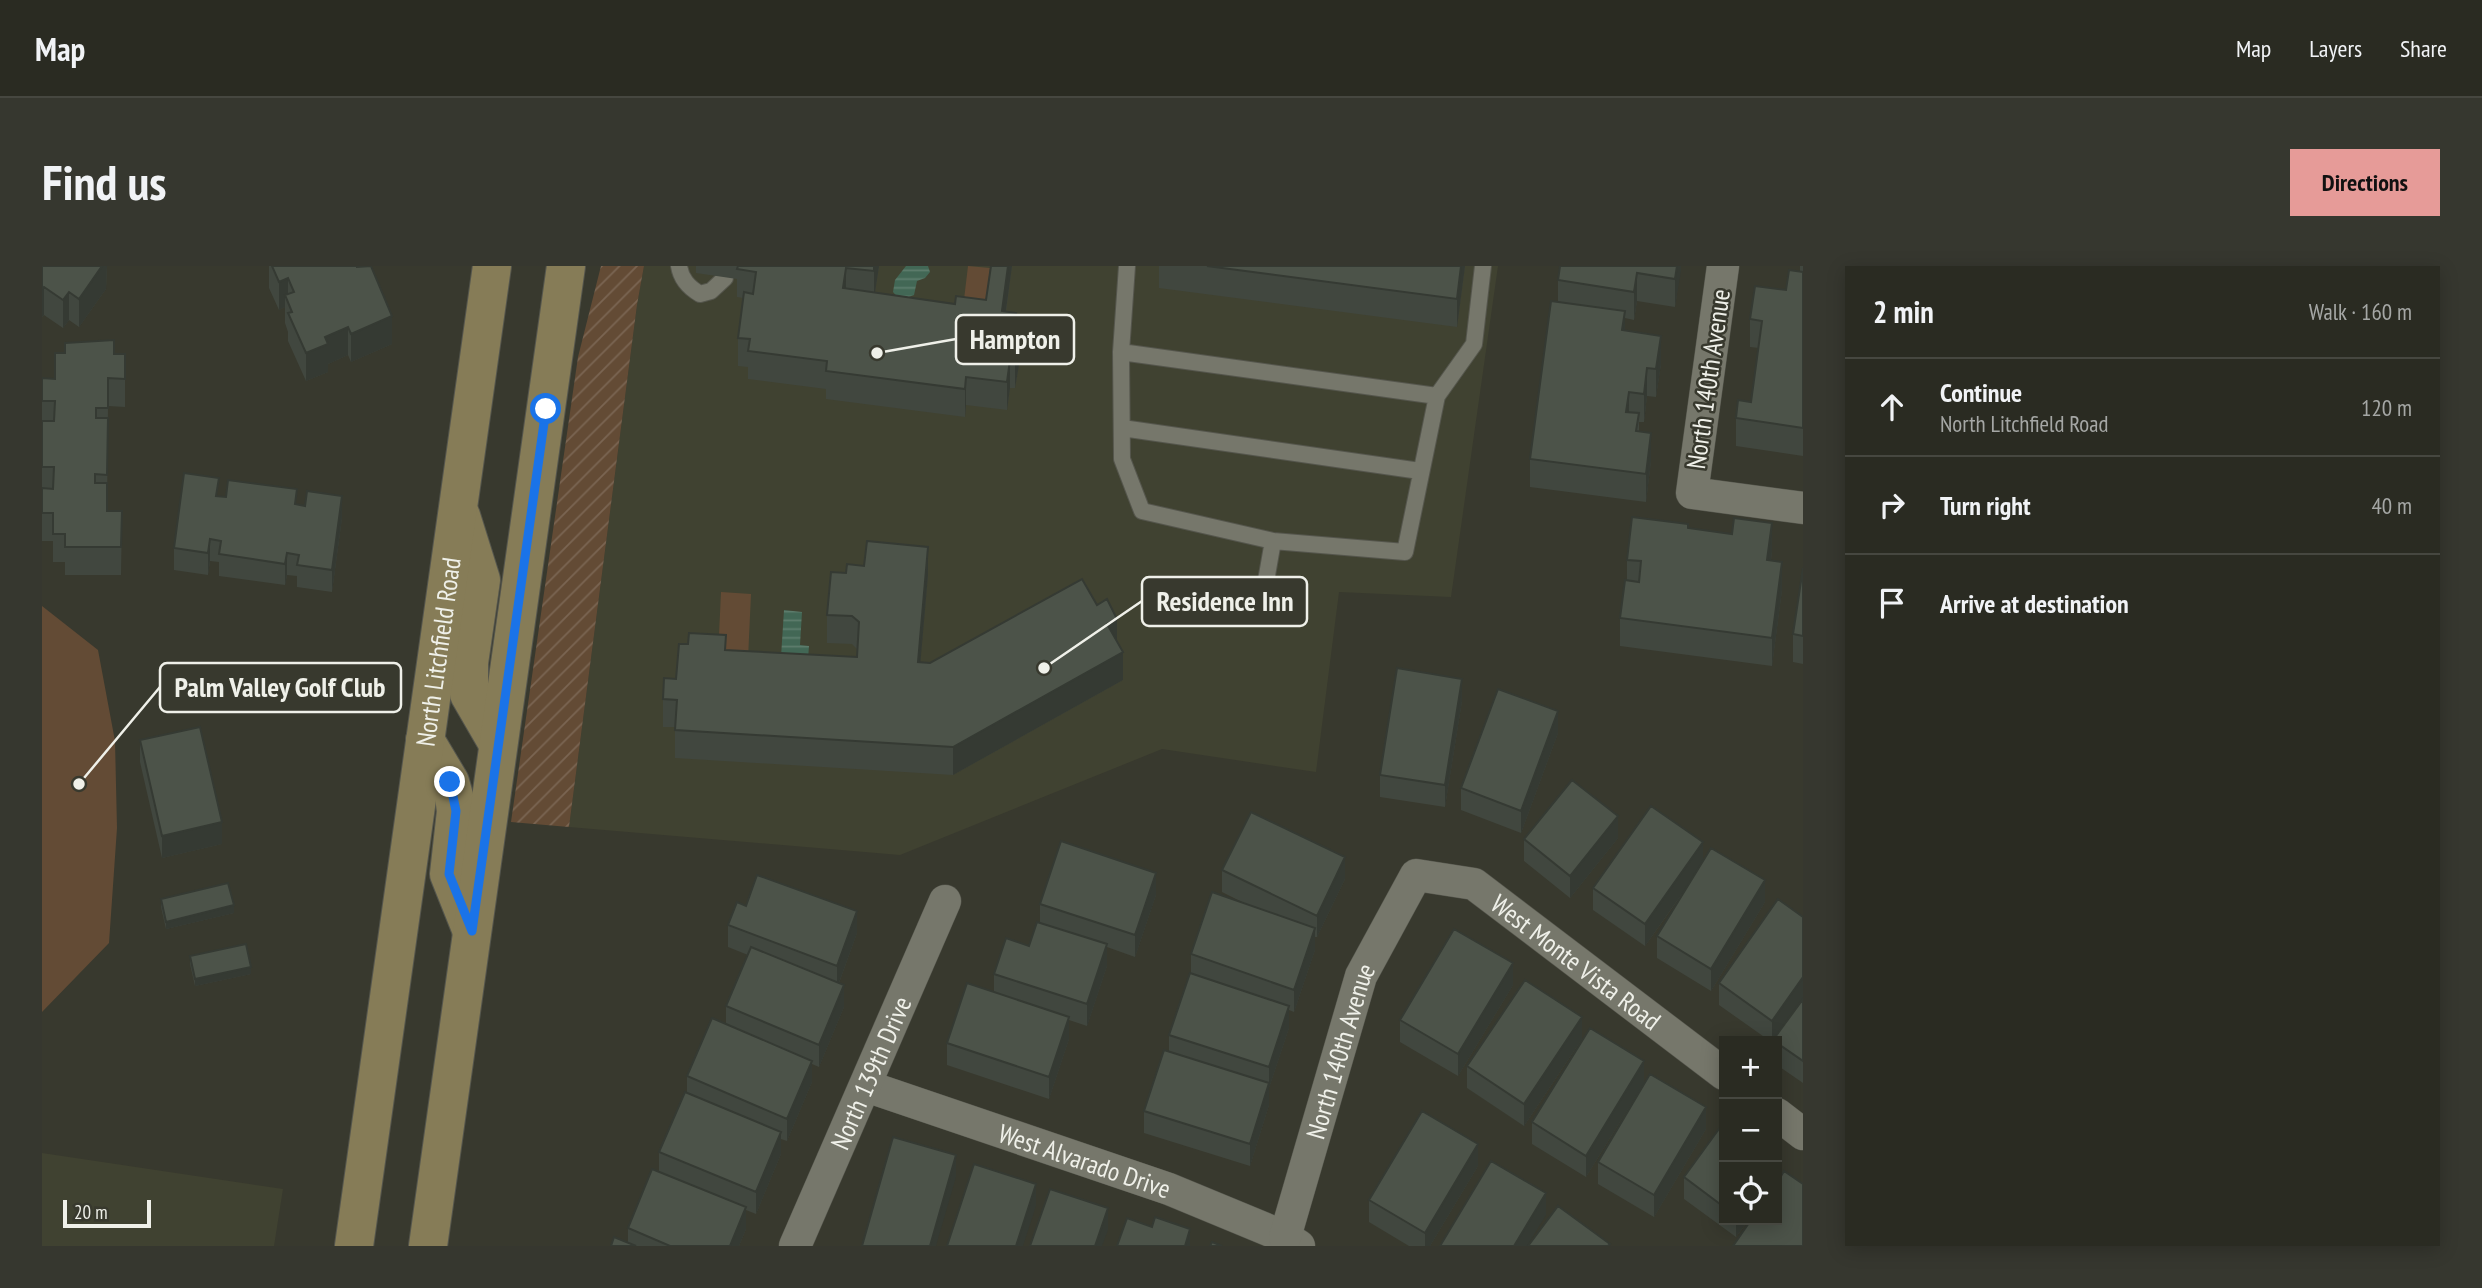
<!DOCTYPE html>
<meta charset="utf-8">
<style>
:root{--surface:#2a2b22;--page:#36372f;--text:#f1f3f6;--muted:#a5a7a5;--line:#464740;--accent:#e69b98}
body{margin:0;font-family:"PT Sans Narrow",sans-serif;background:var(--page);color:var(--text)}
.controls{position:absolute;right:21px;bottom:21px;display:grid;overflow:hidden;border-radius:0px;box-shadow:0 4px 18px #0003}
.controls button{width:63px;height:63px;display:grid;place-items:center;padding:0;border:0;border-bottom:2px solid var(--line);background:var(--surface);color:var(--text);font:35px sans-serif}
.scale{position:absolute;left:21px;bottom:18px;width:88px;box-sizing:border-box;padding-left:7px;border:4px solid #eff0e9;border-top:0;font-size:19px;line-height:24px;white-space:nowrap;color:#eff0e9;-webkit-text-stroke:5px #38392e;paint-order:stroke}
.stop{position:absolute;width:21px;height:21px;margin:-16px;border:5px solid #1a73e8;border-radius:50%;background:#fff}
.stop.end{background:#1a73e8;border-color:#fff;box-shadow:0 2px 7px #0008}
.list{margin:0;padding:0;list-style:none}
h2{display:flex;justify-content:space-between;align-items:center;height:91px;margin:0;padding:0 28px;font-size:30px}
h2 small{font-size:23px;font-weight:400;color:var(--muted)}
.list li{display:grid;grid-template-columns:46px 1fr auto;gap:21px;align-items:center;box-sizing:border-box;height:98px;padding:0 28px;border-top:2px solid var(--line)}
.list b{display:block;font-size:26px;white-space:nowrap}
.list p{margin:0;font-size:23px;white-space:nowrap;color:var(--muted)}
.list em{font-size:23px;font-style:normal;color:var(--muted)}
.icon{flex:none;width:38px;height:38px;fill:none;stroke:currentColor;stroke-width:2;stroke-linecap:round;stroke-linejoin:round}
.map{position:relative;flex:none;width:1761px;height:980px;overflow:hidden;border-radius:0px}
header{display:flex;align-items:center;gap:42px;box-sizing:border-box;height:98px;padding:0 35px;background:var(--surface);border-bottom:2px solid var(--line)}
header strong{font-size:33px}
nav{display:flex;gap:38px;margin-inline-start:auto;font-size:24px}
.intro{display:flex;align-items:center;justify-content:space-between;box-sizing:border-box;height:168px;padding:0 42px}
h1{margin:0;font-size:49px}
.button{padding:18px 32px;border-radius:0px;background:var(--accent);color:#111;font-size:24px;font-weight:700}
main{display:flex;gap:42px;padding:0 42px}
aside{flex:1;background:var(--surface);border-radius:0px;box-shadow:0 4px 18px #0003}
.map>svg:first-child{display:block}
</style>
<header>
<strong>Map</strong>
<nav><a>Map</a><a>Layers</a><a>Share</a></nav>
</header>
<div class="intro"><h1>Find us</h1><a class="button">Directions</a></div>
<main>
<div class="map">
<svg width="1761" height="980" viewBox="0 0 1761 980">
<defs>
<pattern id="garden-furrows" width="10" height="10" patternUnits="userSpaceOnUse" patternTransform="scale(1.75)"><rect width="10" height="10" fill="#634b35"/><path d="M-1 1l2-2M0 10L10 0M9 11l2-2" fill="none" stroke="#7a6552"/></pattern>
<pattern id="water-rules" width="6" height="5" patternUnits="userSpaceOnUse" patternTransform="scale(1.75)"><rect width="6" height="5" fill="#426755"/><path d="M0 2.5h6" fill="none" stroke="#5e7d6d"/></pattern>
</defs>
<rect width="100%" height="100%" fill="#38392e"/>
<path fill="#404231" d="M602 0H1456L1409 331 1297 326 1274 506 1120 483 858 589 527 561 595 39Z
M0 887 241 923 232 980H0Z"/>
<path fill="#634b35" d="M926 0 948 2 943 44 921 42Z
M679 326 709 328 706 393 676 391Z
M0 340 56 384 73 475 75 562 67 677 0 746Z"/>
<path fill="url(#garden-furrows)" d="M559 0H602L595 39 527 561 469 556 536 91Z"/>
<path fill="url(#water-rules)" d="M864 0H886L888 6 883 12 875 15 872 29 858 34 851 26 853 14Z
M742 344 760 346 758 379 767 380 766 393 739 391Z"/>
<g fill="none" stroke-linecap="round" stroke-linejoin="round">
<g stroke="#55564d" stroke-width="18">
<path id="service" d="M637 0C639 13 646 21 658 28L669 25 683 12
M1085 0 1079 86 1080 193 1100 245 1231 275 1363 286 1395 130 1432 78 1441 0
M1079 86 1395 130
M1080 162 1378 205
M1218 349 1231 275"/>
</g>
<g stroke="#55564d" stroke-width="33">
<g id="minor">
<path d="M1681 0 1650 227 1761 242"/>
<path id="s1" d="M824 820 1127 923 1243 971 1257 980"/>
<path d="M1735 848 1761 868"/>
<path id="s2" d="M1243 971 1319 710 1374 609 1432 618 1682 808"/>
<path id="s3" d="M753 980 903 635"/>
</g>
</g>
<g stroke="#55564d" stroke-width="40">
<g id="secondary">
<path d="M419 250 439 314 427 397V428L456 478"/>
<path d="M383 474 408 516 412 530 414 545 407 608 429 663"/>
<path id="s4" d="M312 980 450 0"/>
<path d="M386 980 524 0"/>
</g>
</g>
<use href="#service" stroke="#76776b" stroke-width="16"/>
<use href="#minor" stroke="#76776b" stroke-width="32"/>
<use href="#secondary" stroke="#867c57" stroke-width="38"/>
</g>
<path fill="#41473f" d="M0 0H65L64 23 37 61 27 54 21 62 2 49 0 51Z
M227 0H315L350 78 309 96 306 89 286 98V106L264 115 246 75V66L243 57V41L237 44 227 22Z
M654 0H837L833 26 913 38 944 34 970 0 964 46 974 71 977 99 973 122H968L965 144 924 139 923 151 784 133V123L706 113V101L696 100V72L701 32 695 31V13L654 7Z
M1117 0H1423L1415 61 1117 22Z
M1639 0 1633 41 1595 35 1592 54 1583 52V65L1619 98 1614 131 1605 130 1602 156H1597V165L1609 195 1604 236 1488 221V193L1516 36V14Z
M1758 0H1761V190L1694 180V152L1709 136 1717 82 1708 81V53L1744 24 1758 6Z
M72 88H83V141L66 140 65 245H80L79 309H23V296H11V275H0V112L13 113Z
M177 230 255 238 300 252 290 326 255 321V310L245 309 243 319 177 310V296L168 295 166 309 132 304V282Z
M1646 262 1730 285 1729 294 1740 324 1730 400 1578 380V352L1585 314V294Z
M1761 302V398L1751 396V368Z
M804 307 886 309 878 396 888 397 1075 376 1081 414 911 509 633 492V461H621V433L634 413 684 384 815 391V383L810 378 785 377V349Z
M1420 435 1403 541 1338 531V509Z
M1516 467 1479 567 1419 544V522Z
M98 474 180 578 120 592 98 496Z
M1576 572 1528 632 1482 595V573Z
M1661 595 1723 636 1669 725 1615 692V670L1648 617 1603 680 1551 644V622Z
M1180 604 1303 613 1275 671H1273V684L1252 746 1247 744V762L1227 822V839L1208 900 1102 867V845L1127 785V769L1149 707V688L1208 640 1180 626Z
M1114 629 1093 691 1065 681V700L1045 760 1027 754V773L1007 833 905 799V777L952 726V708L987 680 998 657V638Z
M119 633 192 647 124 663 119 641Z
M704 640 815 667 797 717 802 741 777 801 770 798V816L745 875 739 873V888L714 948 704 944V963L697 980H569L586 977V962L617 906V886L645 827V810L684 758V740L706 689 686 681V659Z
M148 690 209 708 153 720 148 698Z
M1677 717 1761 733V817L1735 799V775H1728L1677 739Z
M1471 719 1416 810 1358 776V754Z
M1540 773 1482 860 1425 822V800Z
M1602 817 1544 911 1490 878V856Z
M1682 856V954H1707L1694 971 1642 933V911Z
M1664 863 1612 951 1556 918V896Z
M1436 900 1388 980H1367L1327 956V934Z"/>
<path fill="#353a33" d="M58 0H65L64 23 37 61V33Z
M832 0H837L832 33Z
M966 0H970L960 73V45Z
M1419 0H1423L1415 61V33Z
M1635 0H1639V5L1633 41V13Z
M804 2V30L801 22Z
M1595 7V35L1592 54V26Z
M246 12V36L243 29V41L237 44V16Z
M2 21V49L0 51V23Z
M27 26V54L21 62V34Z
M1583 45V73L1580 64Z
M974 47V75L971 98V70Z
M350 50V78L309 96V68Z
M306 61V89L286 98V106L264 115V87L283 71Z
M1619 70V98L1614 131V103Z
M977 71V99L973 122V94Z
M968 94V122L965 144V116Z
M1605 102V130L1602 156V128Z
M924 111V139L923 151V123Z
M1587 126V154L1584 146Z
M1609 167V195L1604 236V208Z
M300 230V252L290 326V304Z
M1730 257V285L1725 322V294Z
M168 273V295L166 309V287Z
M886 281V309L876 424V396Z
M245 287V309L243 319V298Z
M1740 296V324L1730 400V372Z
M1075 353V381L1065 358Z
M1081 386V414L911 509V481Z
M1420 413V435L1403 541V519Z
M1516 445V467L1479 567V545Z
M1576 550V572L1528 632V610Z
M180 556V578L120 592V570Z
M1661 576V598L1603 680V658Z
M1303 591V613L1275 671V650Z
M1114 607V629L1093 691V669Z
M1723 614V636L1669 725V703Z
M192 639V647L124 663V656Z
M815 645V667L795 722V700Z
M1273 662V684L1252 746V724Z
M1065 678V700L1045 760V738Z
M1471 697V719L1416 810V788Z
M209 701V708L153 720V713Z
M1761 711V733L1730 775V755Z
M802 719V741L777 801V779Z
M1247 740V762L1227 822V839L1208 900V878L1227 818V801Z
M1027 751V773L1007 833V811Z
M1540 751V773L1482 860V838Z
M770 795V816L745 875V853Z
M1602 795V817L1544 911V890Z
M1664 841V863L1612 951V929Z
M739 866V888L714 948V926Z
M1436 878V900L1388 980H1383V967Z
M914 889V911L894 980H888Z
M1736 892V914L1735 915V893Z
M994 918V940L981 980H974Z
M1504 927V949L1485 980H1472Z
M704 941V963L697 980H688Z
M1066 942V964L1060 980H1053Z
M1694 954H1707L1694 971Z
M1148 963V980H1143Z"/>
<path fill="#4c5349" stroke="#353a33" stroke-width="2" d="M0 0H60L37 33 27 26 21 34 2 21 0 23Z
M230 0H315V1L329 0 350 50 309 68 306 61 283 71 286 78 264 87 246 47 250 46 243 29 252 26 246 12 237 16Z
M696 0H832V5L804 2 801 22 913 38 914 30 944 34 949 0H966L960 45 974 47 971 70 977 71 973 94H968L965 116 924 111 923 123 784 105 785 95 706 85 708 73 696 72 702 26 711 28 714 6 695 3Z
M1165 0H1419L1415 33Z
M1518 0H1635L1633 13 1595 7 1592 26 1516 14Z
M1747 4 1761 6V162L1694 152 1696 134 1709 136 1720 55 1708 53 1713 20 1744 24Z
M1509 35 1583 45 1580 64 1619 70 1614 103 1605 102 1602 128 1587 126 1584 146 1597 147 1594 165 1609 167 1604 208 1488 193Z
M72 74V88H83V113L66 112V142H54V152H66L65 209 53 208V217H65V245H80L79 281H23V268H11V247H0V222L11 223 12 201H0V155H12L13 135H0V112L13 113V87H23V77Z
M142 207 177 212 174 230 184 231 186 214 255 223 253 238 263 240 265 225 300 230 290 304 255 299 257 289 245 287 243 298 177 288 179 275 168 273 166 287 132 282Z
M1590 251 1646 258V262L1690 268 1692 252 1730 257 1725 294 1740 296 1730 372 1578 352 1583 314 1597 316 1599 295 1585 294Z
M825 275 886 281 876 396 888 397 1040 313 1055 339 1065 333 1075 353 1065 358 1081 386 911 481 633 464 635 434 621 433 622 412 634 413 637 378H646L647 367 684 369 683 384 815 391 817 356 810 350 785 349 789 306 804 307 805 298 822 300Z
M1761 302V370L1751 368Z
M1355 402 1420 413 1403 519 1338 509Z
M1456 423 1516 445 1479 545 1419 522Z
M158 461 180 556 120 570 98 474Z
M1530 514 1576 550 1528 610 1482 573Z
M1609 540 1661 576 1603 658 1551 622Z
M1209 546 1303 591 1275 650 1180 604Z
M1019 575 1114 607 1093 669 998 638Z
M1669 582 1723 614 1669 703 1615 670Z
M715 609 815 645 795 700 686 659 695 636 704 640Z
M186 617 192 639 124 656 119 633Z
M1170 626 1273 662 1252 724 1149 688Z
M1736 633 1761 651V711L1730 755 1677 717Z
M995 656 1065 678 1045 738 952 708 964 672 987 680Z
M1412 663 1471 697 1416 788 1358 754Z
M204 678 209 701 153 713 148 690Z
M709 681 802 719 777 779 684 740Z
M1148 707 1247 740 1227 801 1127 769Z
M1483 714 1540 751 1482 838 1425 800Z
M925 717 1027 751 1007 811 905 777Z
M1761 733V795L1735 777V775L1731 774Z
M670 752 770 795 745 853 645 810Z
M1548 762 1602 795 1544 890 1490 856Z
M1122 784 1227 817 1208 878 1102 845Z
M1608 808 1664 841 1612 929 1556 896Z
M643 826 739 866 714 926 617 886Z
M1380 845 1436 878 1383 967 1327 934Z
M1682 856V941L1642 911Z
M851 871 914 889 888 980H820Z
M1449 895 1504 927 1472 980H1398Z
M932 898 994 918 974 980H905Z
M610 903 704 941 688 980H628L586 962Z
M1742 905 1761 918V980H1691L1709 954H1735V917Z
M1008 923 1066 942 1053 980H988Z
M1516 940 1568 978 1566 980H1486Z
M1113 951 1148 963 1143 980H1075L1085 952 1110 961Z
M572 971 594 980H569Z
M1170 976 1180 980H1168Z"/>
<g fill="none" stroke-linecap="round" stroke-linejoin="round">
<path stroke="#1a73e8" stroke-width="9" d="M408 516 414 545 407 608 430 665 504 143"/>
</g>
<g text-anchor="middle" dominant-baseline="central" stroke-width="5" stroke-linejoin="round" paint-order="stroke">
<g font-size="26" fill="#eff0e9" stroke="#38392e">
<text transform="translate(1666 113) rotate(-82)">North 140th Avenue</text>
<text stroke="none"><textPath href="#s4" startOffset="600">North Litchfield Road</textPath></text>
<text stroke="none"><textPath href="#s2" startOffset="574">West Monte Vista Road</textPath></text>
<text stroke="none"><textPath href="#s2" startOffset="194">North 140th Avenue</textPath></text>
<text stroke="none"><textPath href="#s3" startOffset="189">North 139th Drive</textPath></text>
<text stroke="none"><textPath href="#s1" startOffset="231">West Alvarado Drive</textPath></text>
</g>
</g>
<path fill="none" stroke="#eff0e9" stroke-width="2.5" d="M835 87L914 73M1002 402L1100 335M37 518L118 421"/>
<g fill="#eff0e9" stroke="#38392e" stroke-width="2.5">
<circle cx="835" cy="87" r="7"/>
<circle cx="1002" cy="402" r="7"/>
<circle cx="37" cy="518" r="7"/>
</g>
<g fill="#38392e" stroke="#eff0e9" stroke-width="2.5">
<rect x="914" y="49" width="118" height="49" rx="7"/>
<rect x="1100" y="311" width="165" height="49" rx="7"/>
<rect x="118" y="397" width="241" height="49" rx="7"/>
</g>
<g font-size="28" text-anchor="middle" font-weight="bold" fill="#eff0e9">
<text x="973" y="83">Hampton</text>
<text x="1183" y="345">Residence Inn</text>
<text x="238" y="431">Palm Valley Golf Club</text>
</g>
</svg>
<div class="controls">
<button>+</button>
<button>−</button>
<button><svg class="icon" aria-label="locate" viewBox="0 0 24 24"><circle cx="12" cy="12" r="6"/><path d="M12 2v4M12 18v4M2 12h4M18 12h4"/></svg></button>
</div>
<div class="scale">20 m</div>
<div class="stop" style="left:504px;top:143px"></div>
<div class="stop end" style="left:408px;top:516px"></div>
</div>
<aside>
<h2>2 min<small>Walk · 160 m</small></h2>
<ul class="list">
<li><svg class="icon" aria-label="ahead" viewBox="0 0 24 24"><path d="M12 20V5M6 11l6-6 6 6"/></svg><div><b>Continue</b><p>North Litchfield Road</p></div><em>120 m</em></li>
<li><svg class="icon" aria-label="right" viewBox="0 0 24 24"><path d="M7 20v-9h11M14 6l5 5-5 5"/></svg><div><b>Turn right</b></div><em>40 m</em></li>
<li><svg class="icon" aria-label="arrive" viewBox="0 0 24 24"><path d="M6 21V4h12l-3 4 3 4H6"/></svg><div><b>Arrive at destination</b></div></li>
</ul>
</aside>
</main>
